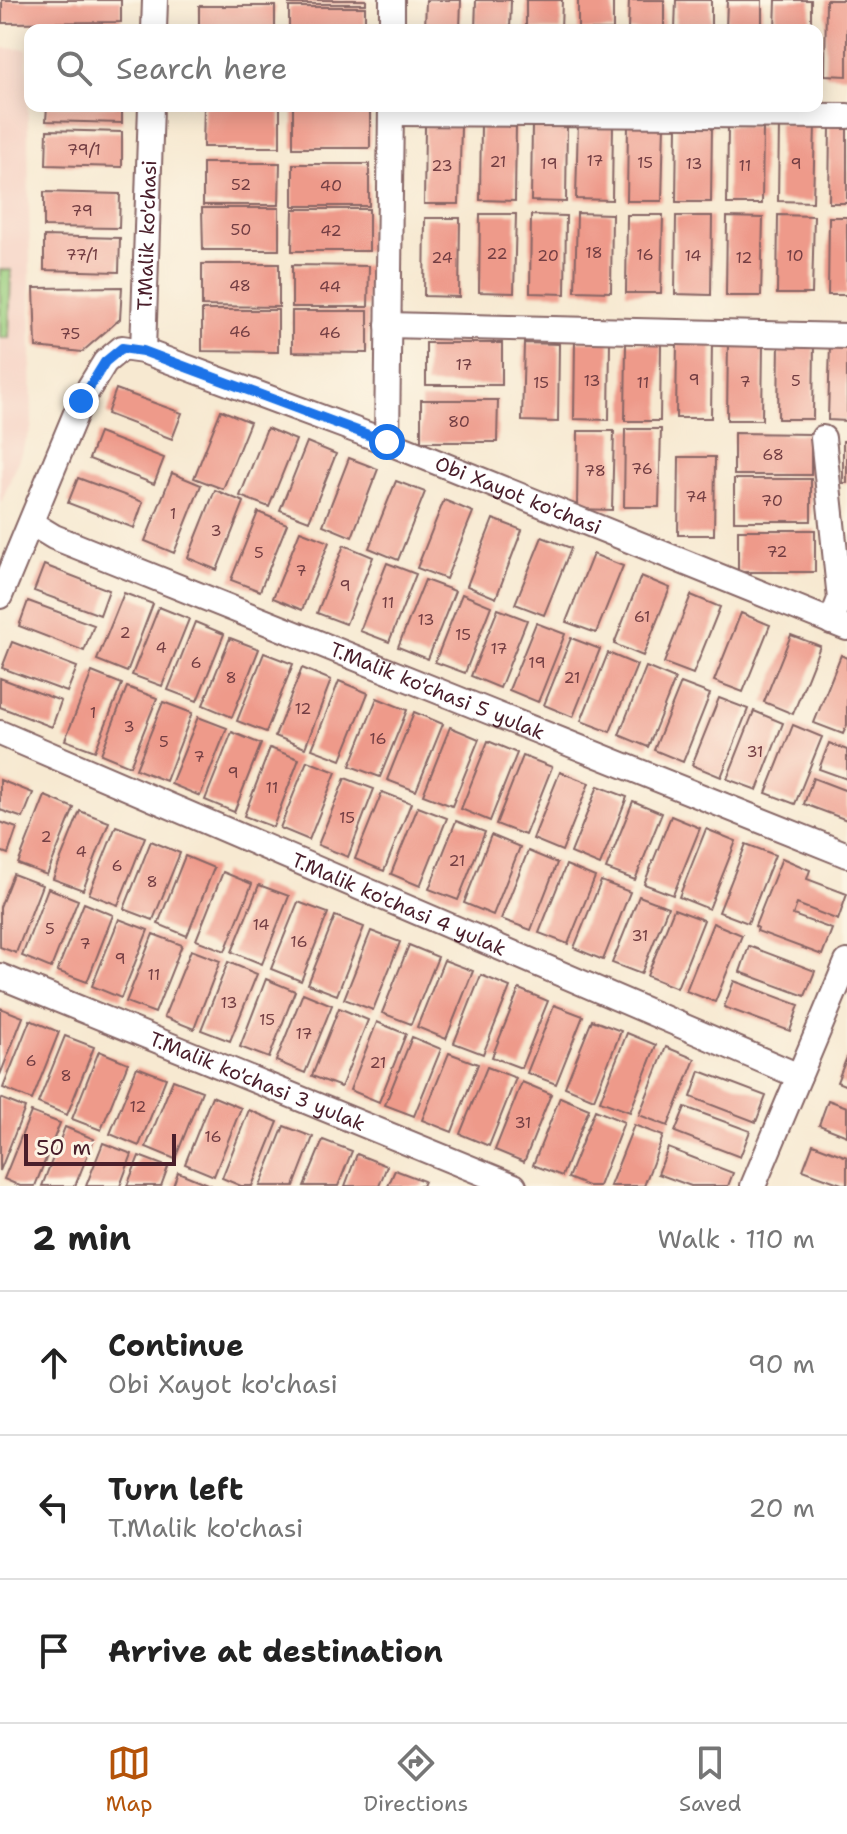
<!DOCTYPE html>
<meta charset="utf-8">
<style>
:root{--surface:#fff;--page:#f6f6f6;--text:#222;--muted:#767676;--line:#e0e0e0;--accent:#b45309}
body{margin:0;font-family:"Shantell Sans",sans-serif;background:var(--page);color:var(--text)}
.scale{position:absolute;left:24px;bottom:20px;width:152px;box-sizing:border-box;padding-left:8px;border:4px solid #4a1f2b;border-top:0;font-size:22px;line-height:28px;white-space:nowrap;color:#4a1f2b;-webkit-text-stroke:6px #fcf5e5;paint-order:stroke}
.stop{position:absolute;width:24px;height:24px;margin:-18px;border:6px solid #1a73e8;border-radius:50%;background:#fff}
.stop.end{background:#1a73e8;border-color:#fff;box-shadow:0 2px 8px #0008}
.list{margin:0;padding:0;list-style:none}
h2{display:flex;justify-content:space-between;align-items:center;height:104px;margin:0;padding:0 32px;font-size:34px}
h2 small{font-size:26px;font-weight:400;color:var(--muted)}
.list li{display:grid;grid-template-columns:52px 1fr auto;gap:24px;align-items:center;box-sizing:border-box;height:144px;padding:0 32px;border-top:2px solid var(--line)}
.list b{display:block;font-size:30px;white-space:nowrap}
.list p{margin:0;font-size:26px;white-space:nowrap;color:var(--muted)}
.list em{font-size:26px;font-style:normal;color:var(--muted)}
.icon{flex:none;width:44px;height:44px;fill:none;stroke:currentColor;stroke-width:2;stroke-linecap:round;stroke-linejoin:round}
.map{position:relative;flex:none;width:847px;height:1186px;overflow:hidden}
.search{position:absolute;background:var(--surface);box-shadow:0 4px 20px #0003;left:24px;right:24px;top:24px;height:88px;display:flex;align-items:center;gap:20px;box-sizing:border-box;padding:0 28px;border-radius:16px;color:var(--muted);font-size:30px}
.sheet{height:536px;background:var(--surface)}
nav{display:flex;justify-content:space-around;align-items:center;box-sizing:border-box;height:112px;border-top:2px solid var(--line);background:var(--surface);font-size:22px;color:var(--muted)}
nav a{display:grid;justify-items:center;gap:4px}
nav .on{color:var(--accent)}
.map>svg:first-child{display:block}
</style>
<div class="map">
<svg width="847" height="1186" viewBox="0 0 847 1186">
<rect width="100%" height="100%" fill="#fcf5e5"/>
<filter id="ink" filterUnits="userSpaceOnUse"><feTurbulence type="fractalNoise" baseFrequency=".0125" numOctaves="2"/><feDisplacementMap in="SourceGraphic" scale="16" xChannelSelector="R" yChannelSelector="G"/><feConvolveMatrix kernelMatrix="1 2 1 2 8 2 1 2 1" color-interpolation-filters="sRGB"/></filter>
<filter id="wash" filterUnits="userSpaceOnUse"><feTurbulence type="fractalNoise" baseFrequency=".006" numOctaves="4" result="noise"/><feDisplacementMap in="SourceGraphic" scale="32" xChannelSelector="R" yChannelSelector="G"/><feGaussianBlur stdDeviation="1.8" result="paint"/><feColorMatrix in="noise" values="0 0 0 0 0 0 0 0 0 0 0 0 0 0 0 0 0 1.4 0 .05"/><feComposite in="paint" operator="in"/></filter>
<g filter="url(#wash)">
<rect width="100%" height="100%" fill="#f7e9d1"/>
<path fill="#f6d2c4" d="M0 48 27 49 32 426 0 505Z"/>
<path fill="#9bcf80" stroke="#727756" stroke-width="2" d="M0 270H11L9 338H0Z"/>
<g id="blocks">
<path fill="#ee9a8a" d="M2 0H121V22L2 23Z
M289 0H366V4H289Z
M426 0H461L460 30H425Z
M476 0H511L510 30H475Z
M526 0H562L561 30H526Z
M578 0H613V30H578Z
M629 0H664V30H628Z
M676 0H711V30H675Z
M727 0H762V30H726Z
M776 0H811V30H775Z
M826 0H847V76L825 75Z
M199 6H275V30H199Z
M289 7H365V30H289Z
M47 106H122V123L46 121Z
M204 106H280V147H203Z
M293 106H370V148H293Z
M578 121 613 122 612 200 576 199Z
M481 122H516L515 201 480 200Z
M532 123 567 124 566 202 531 201Z
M628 123H664L662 201H627Z
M779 123 815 124 813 202 778 201Z
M677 124H712L711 202H676Z
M728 125 763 126 762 204H727Z
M830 125H847V203H829Z
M425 126H461L459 204H424Z
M47 130 122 132V167L46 165Z
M203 163H280L279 205H203Z
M293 164H369V206H293Z
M44 192 120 194 119 228 44 227Z
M202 208H279V250H203Z
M293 209H369V251H292Z
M577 213 612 214 611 292 575 291Z
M480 214H516L514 293 479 292Z
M531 215 566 216 565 294 530 293Z
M627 215H663L661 293H626Z
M778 215 814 216 812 294H777Z
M676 216H712L711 295 675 294Z
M727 217 763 218 761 296H726Z
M829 217H847V295H828Z
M425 218H460L459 297 424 296Z
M44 236 120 238 119 272 44 270Z
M202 264H279V307L202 306Z
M292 265 369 266 368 307H292Z
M122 287 120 319 82 352 36 347 34 288Z
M202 310H278V352L202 351Z
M292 311H368V353L292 352Z
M677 340H712L711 418H676Z
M575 341H610L609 420 574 419Z
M728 341 763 342 762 420H727Z
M779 341H814L813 419H778Z
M830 342 847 343V421L828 420Z
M426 343H502V385H426Z
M524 343 559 344 558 422 522 421Z
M626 343H661L660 421H625Z
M116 389 182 413 172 439 107 414Z
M421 400H498L497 442H421Z
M221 410 250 422 223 489 194 478Z
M267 428 296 440 269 507 240 496Z
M625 429H661L659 507H624Z
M578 431H614L612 510 577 509Z
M99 433 164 458 154 484 89 459Z
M734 433 811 434V475H734Z
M843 441H847V483H843Z
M307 442 336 454 309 521 280 510Z
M679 457H715L714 535H678Z
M349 458 378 469 352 537 323 525Z
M172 473 201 485 174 553 145 541Z
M78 478 143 502 134 528 68 503Z
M734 479H811V521H734Z
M396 481 425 492 398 560 369 548Z
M215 490 244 502 217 570 188 558Z
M444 500 473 512 446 579 417 568Z
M258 512 287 524 260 591 231 580Z
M493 519 522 530 496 598 467 586Z
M738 530H815V572H738Z
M300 531 329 542 302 610 273 598Z
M542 537 571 548 544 615 515 604Z
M344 545 373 557 346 624 317 613Z
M593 554 623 566 596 633 566 622Z
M387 563 416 574 389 642 360 631Z
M44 565 109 590 100 615 34 591Z
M641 576 670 588 643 656 614 644Z
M425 580 455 591 428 659 398 647Z
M124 593 153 604 127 672 97 660Z
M462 594 491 606 465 673 435 662Z
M691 595 720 607 693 674 664 663Z
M28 601 94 625 84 651 19 626Z
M159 607 189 619 162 686 132 675Z
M498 609 527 620 500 688 471 676Z
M741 613 770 625 743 692 714 681Z
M195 622 224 634 197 701 168 690Z
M536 623 565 634 538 702 509 690Z
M791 635 820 646 793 714 764 702Z
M230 638 259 649 232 717 203 705Z
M571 638 600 649 573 717 544 705Z
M12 642 77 667 67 692 2 668Z
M264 653 293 664 266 732 237 721Z
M608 653 637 665 610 732 581 721Z
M841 655 847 658V725L843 734 814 723Z
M646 667 675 679 648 747 619 735Z
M302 668 331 680 305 748 275 736Z
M92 672 122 684 95 751 65 740Z
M0 678 61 701 52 727 0 707Z
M339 681 368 693 341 760 312 749Z
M681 683 710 694 683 762 654 750Z
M127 687 157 698 130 766 101 754Z
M377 698 407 710 380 777 350 766Z
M719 698 748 709 721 777 692 765Z
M163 702 192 713 166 781 136 769Z
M754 711 783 723 757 790 727 779Z
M414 712 443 724 416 791 387 780Z
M198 717 227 728 200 796 171 784Z
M793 725 822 737 795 804 766 793Z
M450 727 479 739 452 806 423 795Z
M232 732 261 744 234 812 205 800Z
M488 741 517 753 490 821 461 809Z
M829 743 847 750V779L819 769Z
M270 748 299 759 273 827 244 816Z
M523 756 552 767 525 835 496 824Z
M307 761 336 772 309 840 280 828Z
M560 772 589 783 562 851 533 839Z
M345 778 374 789 348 857 318 845Z
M813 778 847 791V820L804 804Z
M0 780 33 793 23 818 0 810Z
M598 786 627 797 600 865 571 853Z
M382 792 411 803 384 871 355 859Z
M45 796 74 808 47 875 18 864Z
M633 801 662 813 635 880 606 869Z
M418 807 447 818 420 886 391 874Z
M80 811 109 822 83 890 53 879Z
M671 816 700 828 673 895 644 884Z
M456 821 485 832 458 900 429 889Z
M0 822 17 828 8 854 0 851Z
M116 826 145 837 118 905 89 894Z
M706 829 736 841 709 909 679 897Z
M491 835 520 847 493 915 464 903Z
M151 841 180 853 153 920 124 909Z
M746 844 775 855 748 923 719 912Z
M528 851 557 863 531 930 501 919Z
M185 856 214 868 187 936 158 924Z
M782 858 810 870 807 879 847 894 838 920 797 904 793 915 832 929 822 955 757 931 758 928 755 926Z
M566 865 595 877 568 944 539 933Z
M223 872 252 884 225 951 196 940Z
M13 874 42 885 16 953 0 947V907Z
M601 881 630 892 603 960 574 948Z
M259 885 289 896 262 964 232 952Z
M48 888 78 900 51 968 22 956Z
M639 896 668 907 641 974 612 963Z
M298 902 328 913 301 981 271 969Z
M84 903 113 915 87 982 57 971Z
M674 909 704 920 677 988 647 976Z
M335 916 364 927 337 995 308 984Z
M119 919 148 930 121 998 92 986Z
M713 923 742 935 715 1002 686 991Z
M371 931 400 942 373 1010 344 999Z
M153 934 182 945 155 1013 126 1002Z
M409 945 438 957 411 1024 382 1013Z
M749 946 815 971 805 996 740 972Z
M191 950 220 961 194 1029 164 1017Z
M444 960 473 971 446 1039 417 1027Z
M228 962 257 974 230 1041 201 1030Z
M481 975 510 987 483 1054 454 1043Z
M266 979 295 991 269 1058 240 1047Z
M734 981 799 1005 790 1031 724 1007Z
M519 989 548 1001 521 1068 492 1057Z
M303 993 332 1005 305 1073 276 1061Z
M554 1005 583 1016 556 1084 527 1073Z
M0 1008 23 1017 0 1075Z
M339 1008 368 1020 341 1087 312 1076Z
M30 1020 59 1032 32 1100 3 1088Z
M592 1020 621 1031 594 1099 565 1087Z
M377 1022 406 1034 379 1102 350 1090Z
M627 1033 656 1045 630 1112 600 1101Z
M65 1036 94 1047 67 1115 38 1103Z
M412 1037 441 1049 414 1116 385 1105Z
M666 1047 695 1059 668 1126 639 1115Z
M99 1051 128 1063 101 1130 72 1119Z
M449 1053 478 1064 452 1132 422 1120Z
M847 1057V1086L837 1082Z
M137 1067 166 1078 139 1146 110 1134Z
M487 1067 516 1078 489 1146 460 1134Z
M700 1071 766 1096 756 1122 691 1097Z
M173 1080 202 1091 175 1159 146 1147Z
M522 1082 551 1094 524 1162 495 1150Z
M212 1096 241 1108 214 1176 185 1164Z
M560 1097 589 1109 562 1176 533 1165Z
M0 1098 25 1108 0 1171Z
M828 1100 847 1107V1136L819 1125Z
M685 1107 750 1131 740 1157 675 1132Z
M249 1110 278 1122 252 1186H241L222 1178Z
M595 1110 624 1122 599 1186H588L568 1178Z
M31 1112 60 1123 35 1186H20L4 1179Z
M634 1125 663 1136 644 1186H610Z
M284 1126 313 1137 294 1186H260Z
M65 1127 94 1139 75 1186H42Z
M323 1140 352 1151 338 1186H304Z
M103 1143 132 1154 120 1186H86Z
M813 1144 847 1157V1186L803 1170Z
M668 1148 733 1173 728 1186H691L658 1174Z
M357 1154 387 1166 379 1186H345Z
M139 1156 168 1167 161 1186H127Z
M395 1170 424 1181 422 1186H388Z
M178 1172 212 1186H173Z"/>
</g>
</g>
<g filter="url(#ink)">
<use href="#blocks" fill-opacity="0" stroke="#876665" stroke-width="2"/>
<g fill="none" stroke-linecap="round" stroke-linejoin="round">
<g stroke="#876665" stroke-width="28">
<g id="minor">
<path d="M154 30 155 0"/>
<path d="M392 30V0"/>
<path d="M391 113 847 116"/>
<path d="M388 325 847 336"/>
<path id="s1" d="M143 351 387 442 847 628"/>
<path d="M823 438 840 599 831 622"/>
<path d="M387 442 391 106"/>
<path id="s2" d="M31 523 54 537 847 855"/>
<path id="s3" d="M0 596 81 401 105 362 122 348 143 351 151 106"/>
<path id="s4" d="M0 733 799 1076"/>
<path id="s5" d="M0 976 514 1186"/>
<path d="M753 1186 847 962"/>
</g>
</g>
<use href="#minor" stroke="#fff" stroke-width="24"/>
</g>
</g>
<g fill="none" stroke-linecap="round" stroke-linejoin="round" filter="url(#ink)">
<path stroke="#1a73e8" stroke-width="10" d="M81 401 105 362 122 348 143 351 387 442"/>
</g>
<g text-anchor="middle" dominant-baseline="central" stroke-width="8" stroke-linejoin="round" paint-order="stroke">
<g font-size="16" fill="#733e43">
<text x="84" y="149">79/1</text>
<text x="595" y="160">17</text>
<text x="498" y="161">21</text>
<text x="645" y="162">15</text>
<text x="549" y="163">19</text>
<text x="694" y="163">13</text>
<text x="796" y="163">9</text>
<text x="442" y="165">23</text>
<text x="745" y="165">11</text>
<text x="241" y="184">52</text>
<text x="331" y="185">40</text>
<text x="82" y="210">79</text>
<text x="241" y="229">50</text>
<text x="331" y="230">42</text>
<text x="594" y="252">18</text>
<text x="497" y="253">22</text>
<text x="82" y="254">77/1</text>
<text x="645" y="254">16</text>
<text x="548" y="255">20</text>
<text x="693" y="255">14</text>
<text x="795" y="255">10</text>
<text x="442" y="257">24</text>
<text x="744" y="257">12</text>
<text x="240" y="285">48</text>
<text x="330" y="286">44</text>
<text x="240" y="331">46</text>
<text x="330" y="332">46</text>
<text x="70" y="333">75</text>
<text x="464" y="364">17</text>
<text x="694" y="379">9</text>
<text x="592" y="380">13</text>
<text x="796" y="380">5</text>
<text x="745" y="381">7</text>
<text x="541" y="382">15</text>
<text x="643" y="382">11</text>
<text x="459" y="421">80</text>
<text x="773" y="454">68</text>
<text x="642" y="468">76</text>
<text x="595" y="470">78</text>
<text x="696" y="496">74</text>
<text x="772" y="500">70</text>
<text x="173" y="513">1</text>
<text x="216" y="530">3</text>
<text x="777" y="551">72</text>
<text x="259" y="552">5</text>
<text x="301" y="570">7</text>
<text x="345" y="585">9</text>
<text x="388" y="602">11</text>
<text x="642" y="616">61</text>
<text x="426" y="619">13</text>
<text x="125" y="632">2</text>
<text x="463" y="634">15</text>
<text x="161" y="647">4</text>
<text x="499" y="648">17</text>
<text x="196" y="662">6</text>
<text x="537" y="662">19</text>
<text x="231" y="677">8</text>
<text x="572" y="677">21</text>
<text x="303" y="708">12</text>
<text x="93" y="712">1</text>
<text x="129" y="726">3</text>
<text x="378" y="738">16</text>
<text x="164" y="741">5</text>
<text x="755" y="751">31</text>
<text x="199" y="756">7</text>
<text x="233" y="772">9</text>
<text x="272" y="787">11</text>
<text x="347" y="817">15</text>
<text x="46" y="836">2</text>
<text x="81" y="851">4</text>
<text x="457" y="860">21</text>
<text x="117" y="865">6</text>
<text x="152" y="881">8</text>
<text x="261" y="924">14</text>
<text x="50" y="928">5</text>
<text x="640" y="935">31</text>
<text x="299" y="941">16</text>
<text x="85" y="943">7</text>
<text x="120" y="958">9</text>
<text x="154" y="974">11</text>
<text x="229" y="1002">13</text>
<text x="267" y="1019">15</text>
<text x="304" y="1033">17</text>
<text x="31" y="1060">6</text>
<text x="378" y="1062">21</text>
<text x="66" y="1075">8</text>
<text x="138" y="1106">12</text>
<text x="523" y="1122">31</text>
<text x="213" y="1136">16</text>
</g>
<g font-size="20" fill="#4a1f2b" stroke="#fcf5e5">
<text stroke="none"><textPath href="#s3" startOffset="416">T.Malik ko'chasi</textPath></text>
<text stroke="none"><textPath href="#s1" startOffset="402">Obi Xayot ko'chasi</textPath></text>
<text stroke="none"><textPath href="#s2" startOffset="440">T.Malik ko'chasi 5 yulak</textPath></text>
<text stroke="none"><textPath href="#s4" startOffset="434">T.Malik ko'chasi 4 yulak</textPath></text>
<text stroke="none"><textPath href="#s5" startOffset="278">T.Malik ko'chasi 3 yulak</textPath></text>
</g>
</g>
</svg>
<div class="scale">50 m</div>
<div class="stop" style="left:387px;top:442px"></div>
<div class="stop end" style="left:81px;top:401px"></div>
<div class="search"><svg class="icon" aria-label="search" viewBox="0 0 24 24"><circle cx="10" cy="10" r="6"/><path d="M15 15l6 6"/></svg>Search here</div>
</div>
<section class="sheet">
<h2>2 min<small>Walk · 110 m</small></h2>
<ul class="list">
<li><svg class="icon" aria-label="ahead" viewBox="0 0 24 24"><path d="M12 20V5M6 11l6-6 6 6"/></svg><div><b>Continue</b><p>Obi Xayot ko'chasi</p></div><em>90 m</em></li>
<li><svg class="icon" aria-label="left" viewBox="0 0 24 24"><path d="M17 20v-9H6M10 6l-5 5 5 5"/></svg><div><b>Turn left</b><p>T.Malik ko'chasi</p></div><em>20 m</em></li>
<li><svg class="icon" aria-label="arrive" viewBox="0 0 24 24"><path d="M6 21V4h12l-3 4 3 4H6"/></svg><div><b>Arrive at destination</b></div></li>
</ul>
</section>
<nav>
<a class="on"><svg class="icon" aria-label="map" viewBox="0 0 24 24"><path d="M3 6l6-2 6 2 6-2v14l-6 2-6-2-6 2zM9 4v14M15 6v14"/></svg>Map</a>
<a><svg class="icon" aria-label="directions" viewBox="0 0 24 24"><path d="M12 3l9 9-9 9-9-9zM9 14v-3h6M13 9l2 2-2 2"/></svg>Directions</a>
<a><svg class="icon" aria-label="saved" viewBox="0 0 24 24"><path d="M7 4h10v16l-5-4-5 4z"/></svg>Saved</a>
</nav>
